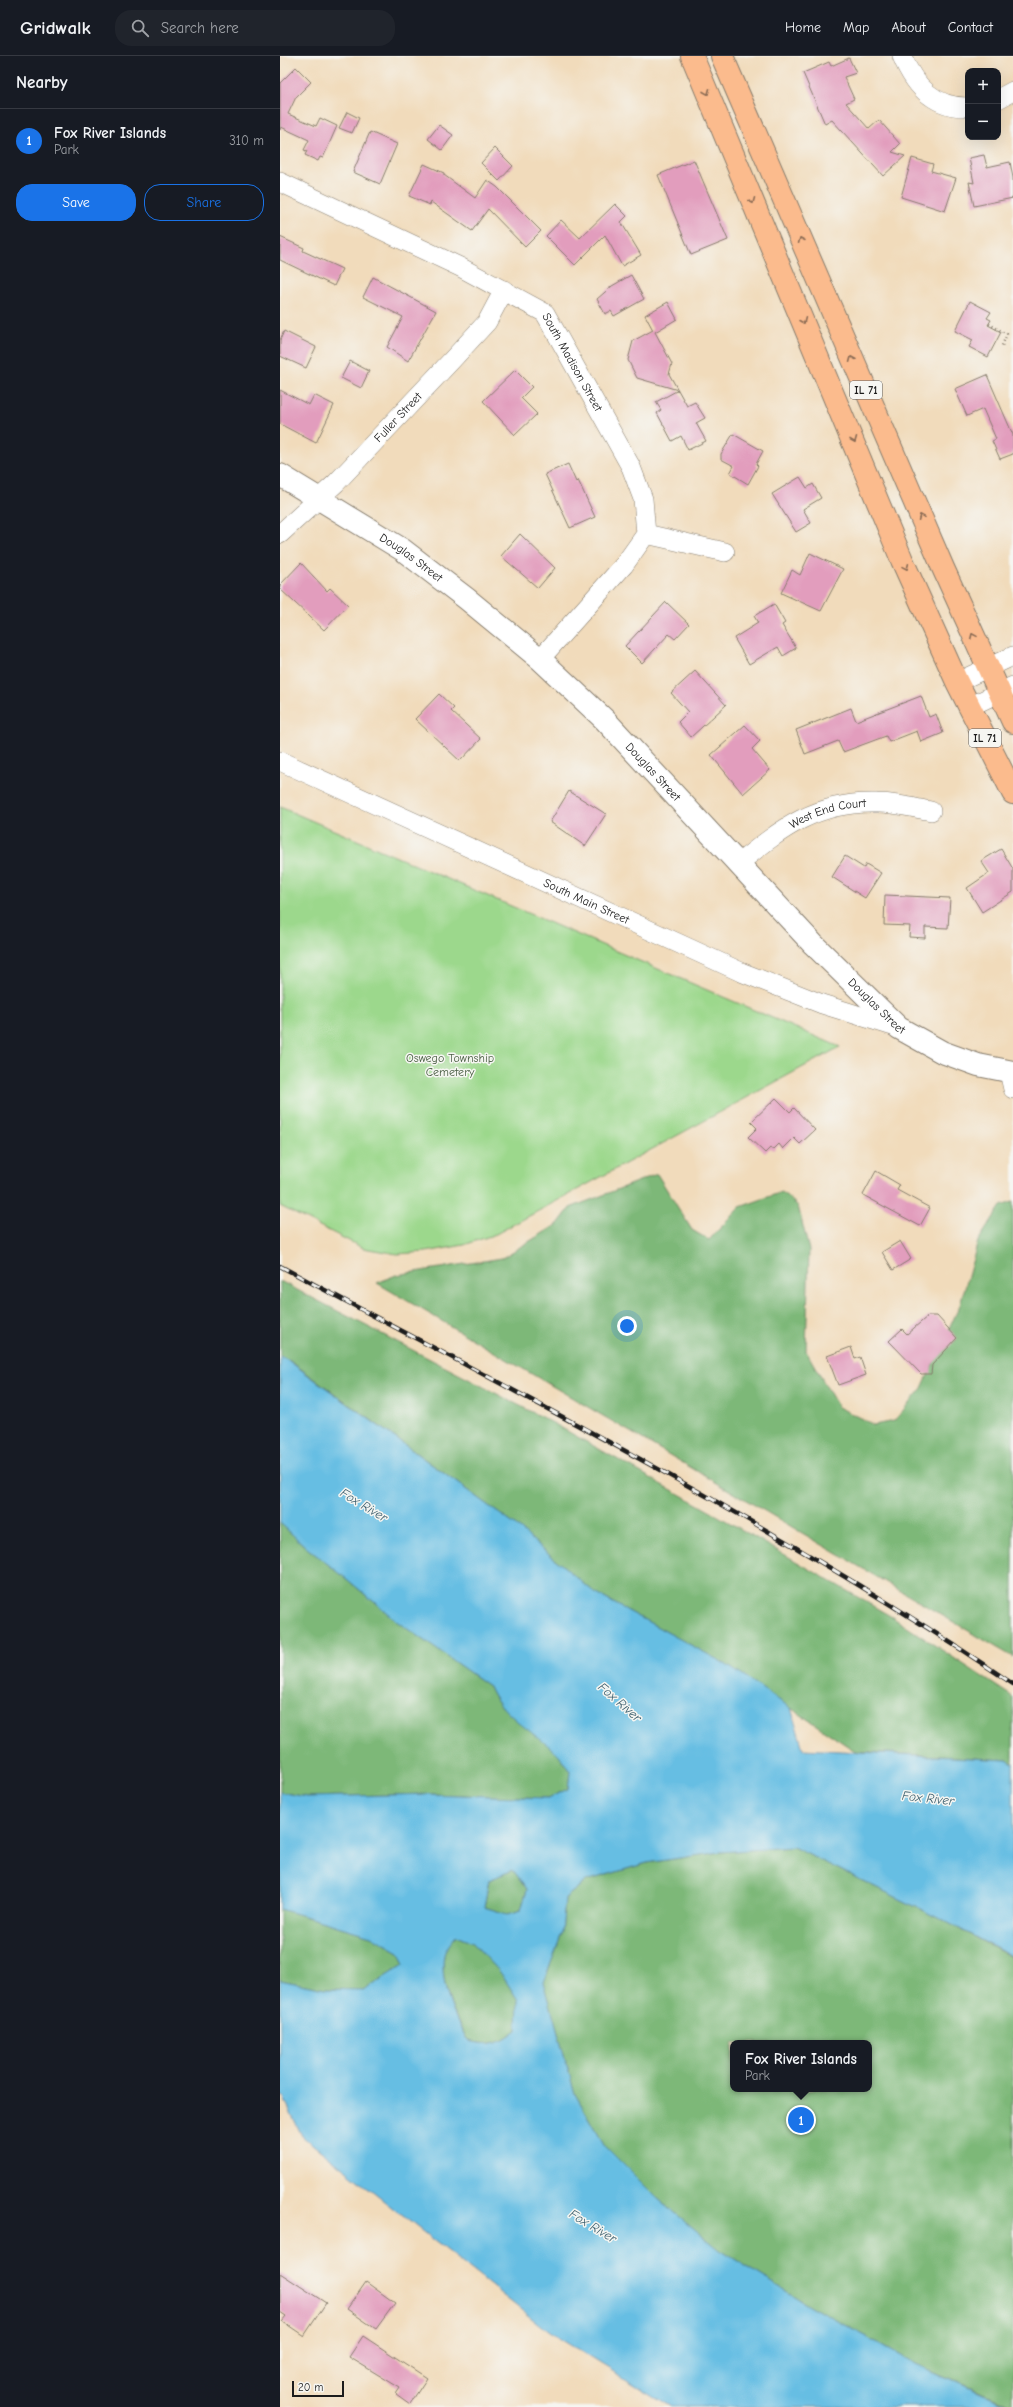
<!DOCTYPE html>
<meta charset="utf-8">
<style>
:root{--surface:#171b24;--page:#20242c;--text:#f1f3f6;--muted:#9ea1a6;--line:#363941;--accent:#1a73e8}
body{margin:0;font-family:"Comic Neue",sans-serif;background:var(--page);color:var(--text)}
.controls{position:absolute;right:12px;top:12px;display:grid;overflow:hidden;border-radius:8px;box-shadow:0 4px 16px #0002}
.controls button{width:36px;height:36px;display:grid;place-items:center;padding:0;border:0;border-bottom:1px solid var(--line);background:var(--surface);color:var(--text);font:20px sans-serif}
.scale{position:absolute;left:12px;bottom:10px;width:52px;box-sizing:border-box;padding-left:4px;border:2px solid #1c1c1c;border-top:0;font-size:11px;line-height:14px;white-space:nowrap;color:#1c1c1c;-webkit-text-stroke:3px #f6f6f2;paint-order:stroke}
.you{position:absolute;left:347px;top:1270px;width:14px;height:14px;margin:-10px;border:3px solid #fff;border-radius:50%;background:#1a73e8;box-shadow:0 0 0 6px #1a73e833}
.badge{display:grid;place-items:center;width:26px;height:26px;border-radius:50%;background:var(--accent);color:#fff;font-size:13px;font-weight:700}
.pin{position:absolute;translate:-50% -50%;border:2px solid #fff;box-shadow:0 1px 4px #0006}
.popup{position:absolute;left:450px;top:1984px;width:142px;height:52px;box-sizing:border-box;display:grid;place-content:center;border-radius:8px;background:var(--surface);filter:drop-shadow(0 1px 3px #0005);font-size:13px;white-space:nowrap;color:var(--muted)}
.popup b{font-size:15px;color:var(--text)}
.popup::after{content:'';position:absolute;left:50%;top:100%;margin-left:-8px;border:8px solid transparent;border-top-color:var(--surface)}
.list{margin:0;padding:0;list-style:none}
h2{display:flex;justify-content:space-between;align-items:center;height:52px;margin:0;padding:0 16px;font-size:17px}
h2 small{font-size:13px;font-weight:400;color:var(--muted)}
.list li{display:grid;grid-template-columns:26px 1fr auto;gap:12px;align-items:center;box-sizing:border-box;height:64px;padding:0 16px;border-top:1px solid var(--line)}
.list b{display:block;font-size:15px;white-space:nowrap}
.list p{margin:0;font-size:13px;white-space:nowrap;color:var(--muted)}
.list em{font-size:13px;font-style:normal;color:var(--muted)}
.actions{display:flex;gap:8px;padding:12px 16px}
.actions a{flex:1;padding:9px 0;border:1px solid var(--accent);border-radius:16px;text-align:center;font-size:14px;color:var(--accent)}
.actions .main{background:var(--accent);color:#fff}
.icon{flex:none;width:22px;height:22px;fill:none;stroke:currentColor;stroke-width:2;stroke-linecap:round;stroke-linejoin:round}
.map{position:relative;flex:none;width:733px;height:2351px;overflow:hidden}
header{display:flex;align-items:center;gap:24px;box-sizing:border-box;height:56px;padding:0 20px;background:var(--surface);border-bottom:1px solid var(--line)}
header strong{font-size:19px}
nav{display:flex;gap:22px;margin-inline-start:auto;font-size:14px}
.search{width:280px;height:36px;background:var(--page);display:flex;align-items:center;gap:10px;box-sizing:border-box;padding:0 14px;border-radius:16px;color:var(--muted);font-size:15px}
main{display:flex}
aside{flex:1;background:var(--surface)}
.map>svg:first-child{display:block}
</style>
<header>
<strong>Gridwalk</strong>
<div class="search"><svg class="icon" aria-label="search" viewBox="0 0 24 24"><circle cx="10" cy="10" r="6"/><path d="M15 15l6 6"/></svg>Search here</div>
<nav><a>Home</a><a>Map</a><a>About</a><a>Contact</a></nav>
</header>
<main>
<aside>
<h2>Nearby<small></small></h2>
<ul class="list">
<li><span class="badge">1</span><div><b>Fox River Islands</b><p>Park</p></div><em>310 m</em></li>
</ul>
<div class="actions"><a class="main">Save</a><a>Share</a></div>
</aside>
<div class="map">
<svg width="733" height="2351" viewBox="0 0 733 2351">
<rect width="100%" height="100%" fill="#f6f6f2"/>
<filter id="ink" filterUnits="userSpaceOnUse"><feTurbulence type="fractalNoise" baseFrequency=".025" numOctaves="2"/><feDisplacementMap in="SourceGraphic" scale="8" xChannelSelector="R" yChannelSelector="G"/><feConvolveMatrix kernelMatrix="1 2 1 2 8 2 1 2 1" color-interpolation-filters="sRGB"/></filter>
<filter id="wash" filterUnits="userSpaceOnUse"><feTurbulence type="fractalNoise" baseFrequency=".012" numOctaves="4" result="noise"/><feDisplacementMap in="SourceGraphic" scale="16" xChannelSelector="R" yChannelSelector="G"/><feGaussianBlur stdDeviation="0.9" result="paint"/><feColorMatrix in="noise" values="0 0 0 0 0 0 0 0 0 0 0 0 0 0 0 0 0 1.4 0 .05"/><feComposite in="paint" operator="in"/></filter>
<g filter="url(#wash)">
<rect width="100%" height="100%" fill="#f1dbbb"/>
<path fill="#9cd88c" stroke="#5c7a54" d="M0 751 560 991 216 1178 184 1189 146 1196 117 1198 83 1192 0 1150Z"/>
<path fill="#7db878" stroke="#4c6a4a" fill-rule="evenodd" d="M377 1118 412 1174 429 1184 460 1151 502 1136 518 1150 529 1194 526 1295 558 1351 594 1369 614 1365 642 1332 680 1249 698 1185 721 1150 733 1146V1601L97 1227 116 1219 222 1202 278 1168 290 1152Z
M0 1225 271 1366 433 1457 612 1561 733 1641V1708L727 1704 575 1695 442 1606 315 1537 235 1469 10 1305 0 1301Z
M0 1467 27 1492 62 1519 119 1567 209 1630C221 1660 252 1671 273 1693 280 1700 285 1708 290 1716L288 1733 269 1742 149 1738 27 1741 0 1736Z
M513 1791 661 1863 731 1901 733 1905V2350L635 2308 530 2250 440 2194 377 2142 325 2090 295 2038 264 1926 282 1877 285 1842 306 1825 367 1807 440 1796ZM453 1987H589V2033H453Z
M233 1814 247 1833 241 1854 227 1858 204 1851 209 1824Z
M0 1853 91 1880 119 1896 124 1909 83 1934 45 1933 0 1924Z
M176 1880 193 1887 220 1915 238 1944 237 1974C218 1988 211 1990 188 1985 175 1960 159 1929 164 1899 165 1893 172 1885 176 1880Z"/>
<path fill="#66bee3" stroke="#416d80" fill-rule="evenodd" d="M0 1301 9 1305 235 1469 315 1537 442 1606 511 1652 523 1693 727 1704 733 1708V1905L731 1900 661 1863 513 1791 440 1796 367 1807 306 1825 285 1842 282 1877 264 1926 295 2038 325 2090 377 2142 440 2194 530 2250 635 2308 733 2351H391L269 2276 22 2080 3 2040 0 2039V1924L45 1933 83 1934 124 1909 119 1896 91 1880 0 1853V1736L27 1741 149 1738 268 1742 288 1733 290 1716C285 1708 279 1698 271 1692 249 1673 220 1657 209 1630L119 1567 62 1519 27 1492 0 1467ZM233 1814 247 1833 241 1854 227 1858 204 1851 209 1824ZM176 1880 193 1887 220 1916 238 1944 237 1974C219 1988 211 1990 188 1985 174 1961 159 1928 164 1899 165 1893 172 1885 176 1880Z"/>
<g id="blocks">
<path fill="#e29dbd" d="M569 2 576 17 564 21 574 43 566 47 589 73 599 64 620 88 612 96 625 100 603 120 552 64 545 68 523 17 549 6 551 10Z
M16 11 31 26 16 41 8 58 36 70 40 62 57 70 43 102 40 101 38 105 25 99 27 95 24 94 29 84 1 71 0 74V27Z
M67 56 79 62 72 77 59 72Z
M159 69 173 79 162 94 148 83Z
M90 76 117 88 100 128 73 116Z
M215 92 233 110 219 125 201 107Z
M704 99 707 111 730 106 733 122V142L694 150 689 126 694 127 689 102Z
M632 102 653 108 651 115 676 122 665 155 621 141Z
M414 104 448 184 411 199 378 119Z
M144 108 164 117V119L195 142 207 124 217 131 261 175 245 191 208 153 192 175 151 146 150 149 129 140Z
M335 148 347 160 341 166 361 199 342 210 325 179 295 209 266 180 281 164 300 182Z
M0 181 24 192 23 195 62 213 54 230 0 204Z
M351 219 364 243 334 260 331 255 325 258 317 243 332 230Z
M93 221 156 255 128 305 107 291 123 261 83 241Z
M690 245 711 256 707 262 711 264 708 269 721 276 708 301 689 291 693 284 675 275Z
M388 246 397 263 375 276 392 308 389 318 398 334 357 322 348 304 353 285 373 274 365 259Z
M4 275 36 291 26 312 0 300V284Z
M70 305 89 315 81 332 61 322Z
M235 314 252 331 241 342 257 358 235 379 203 345Z
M707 319 733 379V398L720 403 712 385 716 383 703 353 687 360 675 333Z
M0 334 29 349 34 339 54 349 36 387 0 368Z
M398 334 407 350 415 346 425 362 416 367 426 385 408 394 401 380 392 385 377 357 381 354 376 346Z
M453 378 483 395 476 408 478 410 468 428 450 417 454 410 441 403V398Z
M288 408 296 426 298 424 315 461 290 472 265 418Z
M520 421 527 432 533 428 541 442 523 453 531 467 516 476 492 438Z
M240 478 275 512 258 532 221 500Z
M530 497 563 513 541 555 501 537 512 514 520 519Z
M21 507 47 535 50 532 68 549 44 574 0 533V529Z
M386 546 409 568 395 583 389 578 362 607 345 590Z
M494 548 505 567 502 569 516 592 503 600 498 591 469 608 454 582 478 567 474 560Z
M415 615 446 649 411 681 398 666 408 656 391 637Z
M159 638 174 652 171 655 201 683 180 705 135 663Z
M641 640 649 661 656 658 663 677 641 686 637 675 609 686 606 680 563 696 558 685 525 698 516 674 571 652 576 665Z
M465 669 480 685 472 693 490 714 463 738 431 699Z
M289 735 326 758 305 790 270 766Z
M721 793 733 813V836L702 856 687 832 709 817 701 805Z
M565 800 584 812 586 808 601 817 585 842 552 821Z
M605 839 670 842 668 872 645 871V882L629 881 630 870 604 869Z
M496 1042 510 1056 514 1052 535 1074 520 1088 514 1082 503 1093 499 1088 493 1094 490 1092 485 1097 468 1081 477 1072 471 1066Z
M596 1115 620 1129 617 1134 650 1152 640 1170 583 1139Z
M620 1185 631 1203 613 1214 602 1196Z
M648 1260H657L677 1282 652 1309 651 1318H641L609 1285 622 1273 627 1278Z
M571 1291 575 1303 580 1301 586 1319 558 1329 547 1300Z
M0 2217 46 2247 24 2280 2 2265 6 2260 0 2256Z
M86 2226 115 2247 96 2273 67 2253Z
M83 2280 147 2322 130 2348 116 2338 120 2332 69 2301Z"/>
</g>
</g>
<g filter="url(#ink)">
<use href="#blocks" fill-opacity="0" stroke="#867c6c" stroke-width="1"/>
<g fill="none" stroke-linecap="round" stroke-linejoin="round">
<g stroke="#867c6c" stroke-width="20">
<g id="minor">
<path d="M622 0C634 29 654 52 688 51"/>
<path d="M718 43 733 35"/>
<path id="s1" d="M0 126 180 211 265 257 351 411 363 443 366 478 344 509 260 603"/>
<path id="s2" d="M0 478 56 427 171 305 207 266 224 234"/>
<path d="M366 478 445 496"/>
<path d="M677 626 733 600"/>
<path d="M689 651 733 630"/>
<path id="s3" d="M0 705 461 916 542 948 619 972"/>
<path id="s4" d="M458 808C502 772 537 745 597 747 615 747 634 752 651 755"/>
<path d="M729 1016 733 1033"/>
</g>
</g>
<g stroke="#867c6c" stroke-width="24">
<g id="tertiary">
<path id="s5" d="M0 419 123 494 187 543 260 603 325 664 533 888 619 972 662 996 698 1009 733 1016"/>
</g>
</g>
<g stroke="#867c6c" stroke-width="24">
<path id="primary" d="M412 0 622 504 677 626 733 737
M442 0 663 512 733 666"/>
</g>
<path stroke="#867c6c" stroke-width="2.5" stroke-dasharray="1 3" stroke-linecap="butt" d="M709 268 727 278 721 292"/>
<use href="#minor" stroke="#fff" stroke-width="19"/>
<use href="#tertiary" stroke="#fff" stroke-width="22"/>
<use href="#primary" stroke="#fbbb8d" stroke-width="22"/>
<g stroke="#1c1c1c" stroke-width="4.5">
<path id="rail" d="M0 1210C248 1343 500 1470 733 1628"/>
</g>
<use href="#rail" stroke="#f6f6f2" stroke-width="3" stroke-dasharray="9" stroke-linecap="butt"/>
</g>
<defs><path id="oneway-chevron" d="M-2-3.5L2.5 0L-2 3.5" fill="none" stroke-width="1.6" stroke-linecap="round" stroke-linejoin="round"/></defs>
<g stroke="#8c6c54">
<use href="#oneway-chevron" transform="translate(427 36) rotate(68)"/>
<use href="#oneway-chevron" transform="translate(472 145) rotate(68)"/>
<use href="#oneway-chevron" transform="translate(521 184) rotate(-113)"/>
<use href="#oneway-chevron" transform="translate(523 265) rotate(67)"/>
<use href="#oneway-chevron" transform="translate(572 303) rotate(-113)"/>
<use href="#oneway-chevron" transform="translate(574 384) rotate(68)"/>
<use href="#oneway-chevron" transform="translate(641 461) rotate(-113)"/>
<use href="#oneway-chevron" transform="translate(626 511) rotate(66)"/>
<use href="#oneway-chevron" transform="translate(693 580) rotate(-114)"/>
</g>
</g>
<g text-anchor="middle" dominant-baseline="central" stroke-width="3" stroke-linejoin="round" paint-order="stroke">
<g fill="#f6f6f2" stroke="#5d5d5c" stroke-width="1">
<rect x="570" y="325" width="32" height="18" rx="3"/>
<rect x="689" y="673" width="32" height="18" rx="3"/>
</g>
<g font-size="11" font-weight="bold" fill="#1c1c1c">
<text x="586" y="334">IL 71</text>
<text x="705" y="682">IL 71</text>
</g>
<g font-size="12" fill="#1c1c1c" stroke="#f6f6f2">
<text stroke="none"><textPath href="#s1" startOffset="352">South Madison Street</textPath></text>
<text stroke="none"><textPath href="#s2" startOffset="166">Fuller Street</textPath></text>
<text stroke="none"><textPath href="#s5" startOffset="155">Douglas Street</textPath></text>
<text stroke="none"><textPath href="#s5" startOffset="479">Douglas Street</textPath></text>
<text stroke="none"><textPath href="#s4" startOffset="105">West End Court</textPath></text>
<text stroke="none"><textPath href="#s3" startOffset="337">South Main Street</textPath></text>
<text stroke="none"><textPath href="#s5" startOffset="803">Douglas Street</textPath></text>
</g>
<g font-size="12" fill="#495e43" stroke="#f6f6f2">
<text x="170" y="1002">Oswego Township<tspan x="170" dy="14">Cemetery</tspan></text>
</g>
<g font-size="13" font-style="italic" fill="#3a5d6c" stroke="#f6f6f2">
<text transform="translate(84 1449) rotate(31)">Fox River</text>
<text transform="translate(340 1646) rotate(41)">Fox River</text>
<text transform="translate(648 1742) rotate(6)">Fox River</text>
<text transform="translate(313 2170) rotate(31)">Fox River</text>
</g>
</g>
</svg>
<div class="controls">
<button>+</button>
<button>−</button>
</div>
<div class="scale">20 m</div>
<div class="you"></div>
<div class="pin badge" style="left:521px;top:2064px">1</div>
<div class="popup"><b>Fox River Islands</b>Park</div>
</div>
</main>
